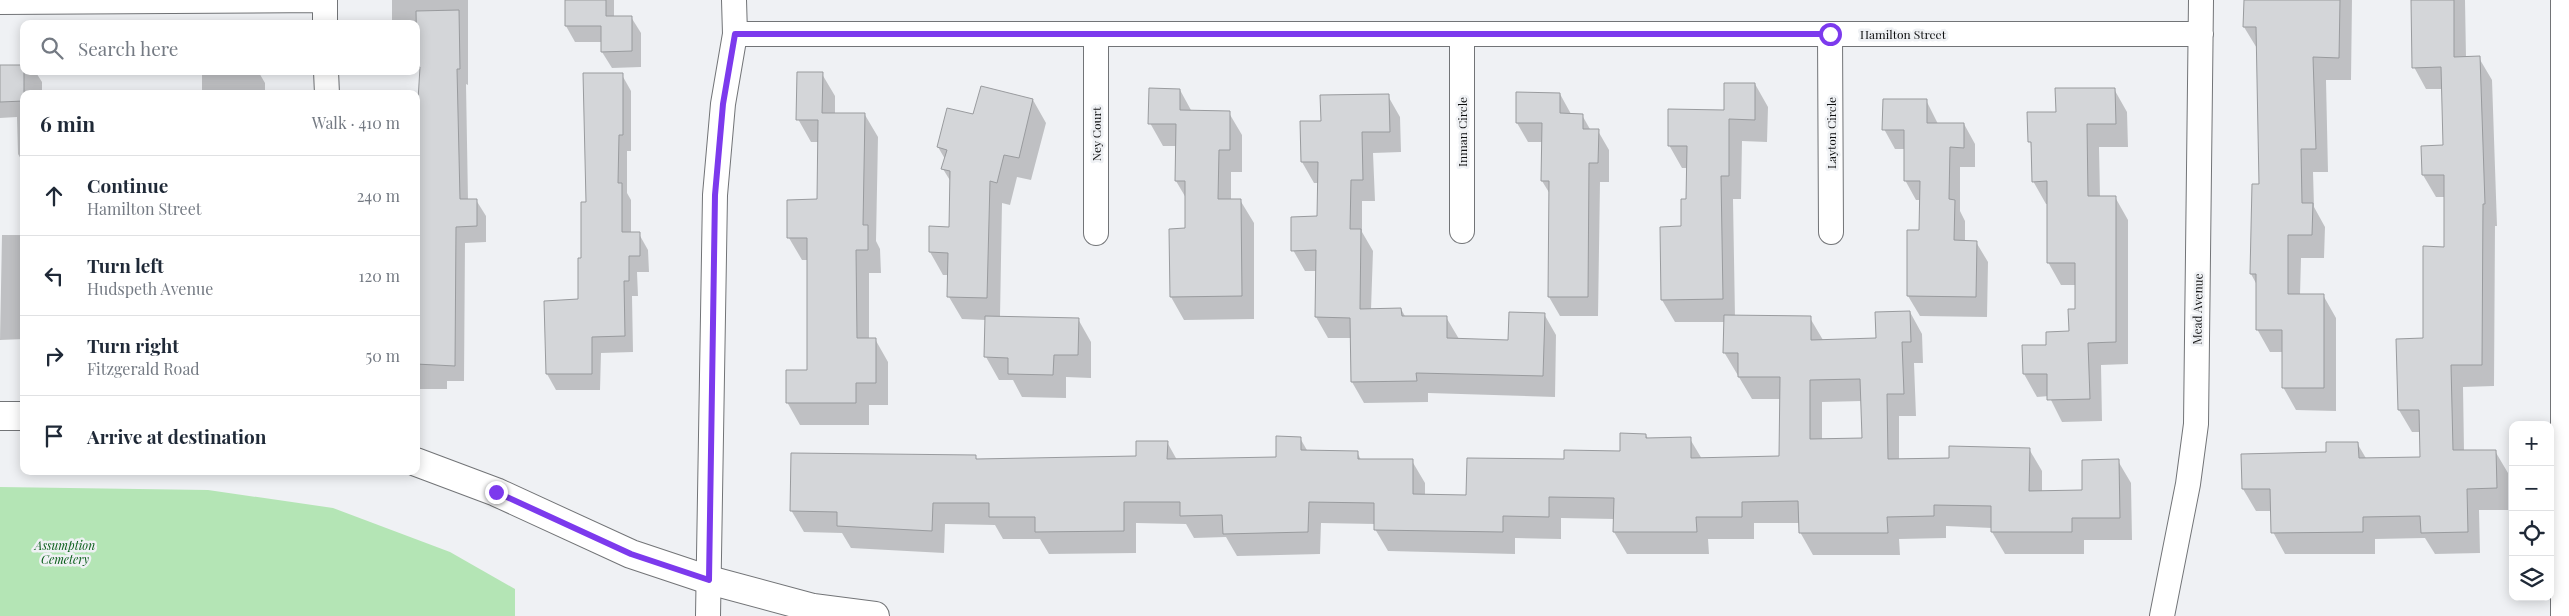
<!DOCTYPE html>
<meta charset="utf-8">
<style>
:root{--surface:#fff;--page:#f6f6f7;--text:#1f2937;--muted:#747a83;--line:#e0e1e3}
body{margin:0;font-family:"Playfair Display",serif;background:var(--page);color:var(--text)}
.controls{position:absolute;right:15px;bottom:15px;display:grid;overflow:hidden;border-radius:10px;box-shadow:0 2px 12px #0003}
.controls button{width:45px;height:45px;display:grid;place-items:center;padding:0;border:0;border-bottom:1px solid var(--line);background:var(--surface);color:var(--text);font:25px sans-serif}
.stop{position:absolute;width:15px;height:15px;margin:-11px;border:4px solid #7c3aed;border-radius:50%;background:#fff}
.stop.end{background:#7c3aed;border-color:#fff;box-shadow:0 1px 5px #0008}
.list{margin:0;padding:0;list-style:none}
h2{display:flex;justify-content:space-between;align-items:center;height:65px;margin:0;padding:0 20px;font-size:21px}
h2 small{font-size:16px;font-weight:400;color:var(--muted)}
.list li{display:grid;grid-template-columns:32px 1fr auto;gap:15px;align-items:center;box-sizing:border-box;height:80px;padding:0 20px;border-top:1px solid var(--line)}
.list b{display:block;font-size:19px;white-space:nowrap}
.list p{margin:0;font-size:16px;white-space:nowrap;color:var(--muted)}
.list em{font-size:16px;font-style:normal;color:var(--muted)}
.icon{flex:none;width:28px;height:28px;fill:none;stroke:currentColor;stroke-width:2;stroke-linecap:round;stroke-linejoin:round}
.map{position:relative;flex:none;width:2569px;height:616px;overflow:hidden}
.search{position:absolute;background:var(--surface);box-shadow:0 2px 12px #0003;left:20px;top:20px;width:400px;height:55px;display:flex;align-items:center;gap:12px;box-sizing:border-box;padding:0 18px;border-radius:10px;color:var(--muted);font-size:19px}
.panel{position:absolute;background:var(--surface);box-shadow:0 2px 12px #0003;left:20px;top:90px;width:400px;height:385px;border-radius:10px}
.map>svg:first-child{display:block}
</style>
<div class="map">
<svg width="2569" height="616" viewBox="0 0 2569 616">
<rect width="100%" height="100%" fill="#eff1f4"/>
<path fill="#b4e5b5" d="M0 487 208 490 333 508 450 552 515 589V616H0Z"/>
<path fill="#0003" fill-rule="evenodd" d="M392 0H468V85L466 84 468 200H476L486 216V242L465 243 464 381H447V389H416V135L421 71 419 67V51H416V24H392Z
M566 0H614V17H631L641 33V67L612 68 602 52V42H575L566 26Z
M2245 0H2352L2351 80H2326L2328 172H2313L2314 207 2325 227 2324 258H2301L2300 295H2323L2336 318V411L2296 410 2283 387V352H2270L2257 329V285L2251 274 2253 185H2260L2258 50 2244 27Z
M2414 0H2465L2466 58H2479L2492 80 2497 226H2495L2494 386 2463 387 2464 451H2495L2508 473V510H2479L2480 553 2435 554 2425 538 2375 539V554H2285L2273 532 2272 511H2256L2243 489 2357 443 2367 460 2421 458 2420 432H2412L2399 410 2424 339 2445 248V197H2436L2423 175 2422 147 2445 146 2443 89H2426L2414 67Z
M0 66 35 71 42 82V94H24V164L18 154 17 117 0 118Z
M202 71H258L265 83V94H202Z
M822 74 835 96V114L865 115 878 137 876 241 880 249 881 273H869V339H875L888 362V405H869V425H800L787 402 809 371 808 260H802L789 238 818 200 819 142H811L798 119Z
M622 75 631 91V151H627V193L631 200V233L639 234 648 250 649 272H637L638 296H632L633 352 601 353 600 390H556L547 374 579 301 588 203Z
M1755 84 1768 107 1767 142 1742 141 1741 199H1733L1735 317 1810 318 1823 340 1877 339 1910 312 1922 334 1923 363H1914L1916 416H1899V460H1950L2029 449 2042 471V492L2084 491 2118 461 2131 483 2132 540H2084V554H2005L1992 532V528L1946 526V538L1899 539 1900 555H1813L1800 532V523H1754V539H1708L1709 554H1627L1614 532V519L1561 518V539L1515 538V554L1388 551 1375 529V524L1321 523 1320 554 1237 556 1226 537 1194 538 1186 524 1136 523V553L1049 554 1040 539H1003L995 525 945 524 944 553 851 548 842 533 804 532 791 510 975 457 977 460 1137 458 1167 442 1177 460 1277 458 1300 438 1308 452H1357L1361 460 1412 461 1425 483V496H1468L1565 460 1621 452 1646 435 1648 439H1690L1702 459 1780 457 1781 399H1752L1724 352 1725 322H1675L1662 300 1683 227 1687 200 1688 168H1682L1669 145 1725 112ZM1862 401 1863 439 1822 440V402Z
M2114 89 2127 112 2128 147H2099L2100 197H2115L2128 220V364L2101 365 2102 421 2062 422 2049 396 2037 397 2024 374V346H2047L2070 333 2076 310V285H2061L2048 262V204H2046L2033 181 2029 114 2057 113Z
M1180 90 1192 112 1229 113 1242 135V172H1231V200H1240L1254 223V319L1184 320 1171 297 1170 230 1186 229V198L1176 181 1177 146H1163L1150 123Z
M1560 94 1571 114 1582 115 1591 131H1598L1609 150V182H1600L1598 316H1560L1549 297 1550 194 1542 181 1543 142H1528L1517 123Z
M1388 96 1400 117 1401 152 1373 153 1375 201H1362V232L1373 251 1371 310 1401 309 1406 318 1446 317 1459 339 1509 341 1544 314 1556 335 1555 397 1428 393V402L1364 403 1352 382V338H1328L1316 317 1317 271H1305L1293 250 1318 218V183H1314L1302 162 1322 122Z
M1033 100 1046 123 1031 180 1017 177 1010 205 1002 203 1000 317 1078 319 1091 342V378L1066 377V398L1022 397 1013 380H999L986 357V320L962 319 949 297V275H943L930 252 950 228 951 182 943 169 945 159 938 147 974 116Z
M1926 100 1938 124H1964L1975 144V167H1960V211L1965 221V242H1976L1988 262 1987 317 1920 316 1908 296 1909 231H1920L1921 200H1916L1905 180V149H1895L1884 129Z
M2 235H24V339L0 340Z"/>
<path fill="#d4d6d9" stroke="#999b9e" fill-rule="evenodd" d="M565 0H606V16H632V51L601 52V26H565Z
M2244 0H2340L2339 58 2313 57 2316 149H2301L2302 203H2313L2312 235H2288V294H2324V388H2282V330H2256V274H2250L2252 184H2259L2256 27H2243Z
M2411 0H2454V57L2480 56 2485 204H2483L2482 365H2451L2453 450H2496L2497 488 2467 489 2468 532 2421 533 2420 516 2363 517V532L2271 533 2270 489H2242L2241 454 2326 452V442H2358L2359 458 2420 457 2419 410H2398L2396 339 2423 338V246L2444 247V175H2422L2421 146 2443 145 2441 67 2412 68Z
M459 10 460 69H457L460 199H477V226L456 227 455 366 416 364V133L420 67H417L416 11Z
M0 65H24V101L0 102Z
M797 72H823L822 113H865L863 225H868V250H856L857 338H876V383H856V403H786V370H807V238H787V200L817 199 818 120H796Z
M583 73H623V135H619L618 183H622V232H640V256H629V281H624L625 336 592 337V374H546L544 301 578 299V258H581V202H586Z
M1724 83H1755V120L1729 119V176H1721L1723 299 1661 300 1660 227 1681 226V199H1686L1687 146H1668V109L1724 110Z
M981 86 1033 99 1019 158 1004 155 997 183 990 181 987 298 947 297 948 253 929 252V226L949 227 950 171 941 169 947 150 937 147 947 108 973 114Z
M1149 88 1180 89V110L1230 111V150H1219L1218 199H1241L1242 296 1170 297 1169 229 1185 228V181H1175L1176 124H1148Z
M2055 88H2115L2116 124H2087L2088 196H2116V342L2088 343 2090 399 2047 400V374H2023L2022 345H2046V332L2069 331 2068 309H2075V263H2047V181L2032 182 2031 142H2028L2027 112H2056Z
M1516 92 1560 93V113L1583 114V129H1599L1598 163H1589L1588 297H1548L1549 181H1541L1542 123H1516Z
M1389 94 1390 132H1362L1363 180H1351L1350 229H1361L1360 309 1401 308 1402 316H1447V338L1508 340 1509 312 1545 313 1543 376 1416 373 1417 381 1351 382 1350 318 1315 317 1316 250 1291 251V217L1317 216 1318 162H1301L1300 121H1321L1320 95Z
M1883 99H1927V123H1964V148L1950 147 1949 199 1955 200 1954 240 1977 241 1976 297 1907 296V230H1919L1920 181H1904V130H1882Z
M1910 311 1911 342H1902L1904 394H1887L1888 459 1949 458V446L2030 448 2029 491 2082 490V460L2119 459 2120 518H2072V532H1991V506L1934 505V516L1887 517 1888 533H1799L1798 501 1742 502V517H1696L1697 532H1613L1614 498 1549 497V517L1503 516V532L1374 530V503L1309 502 1308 532 1223 534 1222 515 1180 516V502H1124V531L1035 532V517H989V503H933L932 531 837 526V512L790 511 791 453 976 455V459L1136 456V441H1168L1167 459 1276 457V436L1301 437V450L1358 451V459H1413V494L1466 495 1467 458 1564 459V450L1620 451V433L1646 434V438L1691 437V458L1779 456 1780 377H1738V353H1723L1724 315 1811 316V340L1876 338 1875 312ZM1860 379 1862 438 1810 439V380Z
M985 316 1079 318 1078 355H1054L1053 375 1008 374V358L984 357Z"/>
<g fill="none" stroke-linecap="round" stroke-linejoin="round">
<g stroke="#727477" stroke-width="26">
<path id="street" d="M325 0V24
M2563 0V616
M0 2 325 0
M735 34H2201
M1096 34V233
M1462 34V231
M1830 34 1831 232
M326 71 327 94
M708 616 715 195 723 104 735 34 734 0
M2162 616 2188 484 2196 424 2201 0"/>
</g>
<g stroke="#727477" stroke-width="30">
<path id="secondary" d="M0 416H24
M416 462 496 492 631 554 709 580 813 608 875 616"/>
</g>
<use href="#street" stroke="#fff" stroke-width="24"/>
<use href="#secondary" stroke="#fff" stroke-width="28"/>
</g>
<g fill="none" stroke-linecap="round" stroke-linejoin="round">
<path stroke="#7c3aed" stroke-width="6" d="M496 492 631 554 709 580 715 195 723 104 735 34H1830"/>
</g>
<g text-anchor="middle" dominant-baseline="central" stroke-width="5" stroke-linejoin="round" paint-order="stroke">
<g font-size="12" fill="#0d0e0f" stroke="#eff1f4">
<text x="1903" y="34">Hamilton Street</text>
<text transform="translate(1462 132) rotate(-90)">Inman Circle</text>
<text transform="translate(1831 133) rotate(-90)">Layton Circle</text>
<text transform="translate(1096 134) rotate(-90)">Ney Court</text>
<text transform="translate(2197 309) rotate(-89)">Mead Avenue</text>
</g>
<g font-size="12" font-style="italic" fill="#0a5d1a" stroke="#eff1f4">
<text x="65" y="545">Assumption<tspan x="65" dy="14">Cemetery</tspan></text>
</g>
</g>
</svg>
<div class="controls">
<button>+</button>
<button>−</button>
<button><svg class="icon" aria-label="locate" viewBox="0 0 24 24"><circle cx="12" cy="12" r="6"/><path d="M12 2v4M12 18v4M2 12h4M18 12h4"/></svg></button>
<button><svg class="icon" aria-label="layers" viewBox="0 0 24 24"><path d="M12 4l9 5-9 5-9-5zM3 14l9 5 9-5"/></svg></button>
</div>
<div class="stop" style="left:1830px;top:34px"></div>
<div class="stop end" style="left:496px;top:492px"></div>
<div class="search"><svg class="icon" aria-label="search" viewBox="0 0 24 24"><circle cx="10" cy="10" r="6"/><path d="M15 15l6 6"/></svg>Search here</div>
<section class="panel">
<h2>6 min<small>Walk · 410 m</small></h2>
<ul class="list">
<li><svg class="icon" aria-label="ahead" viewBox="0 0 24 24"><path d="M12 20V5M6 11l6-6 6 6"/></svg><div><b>Continue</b><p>Hamilton Street</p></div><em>240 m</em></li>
<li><svg class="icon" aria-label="left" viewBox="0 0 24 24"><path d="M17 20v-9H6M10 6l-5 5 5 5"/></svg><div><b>Turn left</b><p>Hudspeth Avenue</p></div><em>120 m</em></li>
<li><svg class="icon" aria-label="right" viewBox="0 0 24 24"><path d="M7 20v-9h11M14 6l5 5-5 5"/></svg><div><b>Turn right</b><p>Fitzgerald Road</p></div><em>50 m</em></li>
<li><svg class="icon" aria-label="arrive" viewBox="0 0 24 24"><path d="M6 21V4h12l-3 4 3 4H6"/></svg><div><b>Arrive at destination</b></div></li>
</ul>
</section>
</div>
